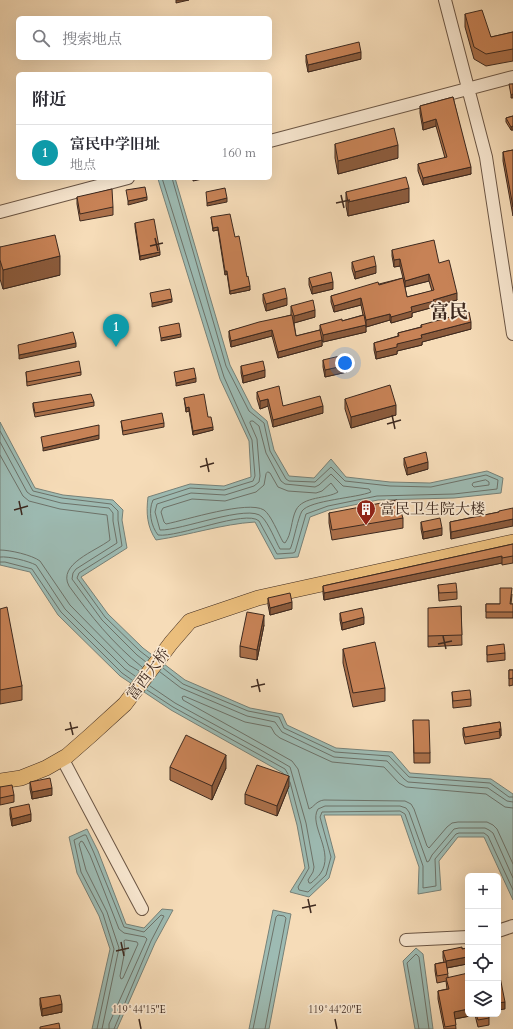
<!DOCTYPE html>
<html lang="zh">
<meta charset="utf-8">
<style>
:root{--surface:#fff;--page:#f7f7f7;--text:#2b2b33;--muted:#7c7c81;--line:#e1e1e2;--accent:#8f2418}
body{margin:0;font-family:Cardo,"Noto Serif SC",serif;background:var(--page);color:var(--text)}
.controls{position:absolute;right:12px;bottom:12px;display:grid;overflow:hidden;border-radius:6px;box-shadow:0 4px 16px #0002}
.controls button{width:36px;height:36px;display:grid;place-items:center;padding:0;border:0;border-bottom:1px solid var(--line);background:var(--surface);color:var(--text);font:20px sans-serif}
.you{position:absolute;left:345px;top:363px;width:14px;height:14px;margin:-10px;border:3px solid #fff;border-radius:50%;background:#1a73e8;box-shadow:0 0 0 6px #1a73e833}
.badge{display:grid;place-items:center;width:26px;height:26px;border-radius:50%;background:var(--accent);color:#fff;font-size:13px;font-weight:700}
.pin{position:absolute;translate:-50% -33px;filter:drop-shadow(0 1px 2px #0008)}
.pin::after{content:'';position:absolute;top:21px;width:14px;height:12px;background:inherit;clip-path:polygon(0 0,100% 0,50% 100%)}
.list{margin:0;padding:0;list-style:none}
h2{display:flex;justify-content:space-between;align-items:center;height:52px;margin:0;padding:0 16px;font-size:17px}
h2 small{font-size:13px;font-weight:400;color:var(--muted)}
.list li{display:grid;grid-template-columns:26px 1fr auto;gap:12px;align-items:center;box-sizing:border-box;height:56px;padding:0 16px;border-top:1px solid var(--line)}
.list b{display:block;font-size:15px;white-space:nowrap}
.list p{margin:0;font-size:13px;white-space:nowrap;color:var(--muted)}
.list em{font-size:13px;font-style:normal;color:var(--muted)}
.icon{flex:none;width:22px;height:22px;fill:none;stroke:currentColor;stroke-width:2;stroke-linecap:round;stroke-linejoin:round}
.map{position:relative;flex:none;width:513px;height:1029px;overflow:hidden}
.search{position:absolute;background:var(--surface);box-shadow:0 4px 16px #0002;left:16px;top:16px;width:256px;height:44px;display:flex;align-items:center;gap:10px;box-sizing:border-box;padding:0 14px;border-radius:6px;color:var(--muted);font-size:15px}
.panel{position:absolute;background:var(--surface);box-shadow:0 4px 16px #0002;left:16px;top:72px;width:256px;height:108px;border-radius:6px}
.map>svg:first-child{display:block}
</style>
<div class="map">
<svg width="513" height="1029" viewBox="0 0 513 1029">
<rect width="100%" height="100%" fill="#f6dcb8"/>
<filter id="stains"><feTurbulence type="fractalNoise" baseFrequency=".005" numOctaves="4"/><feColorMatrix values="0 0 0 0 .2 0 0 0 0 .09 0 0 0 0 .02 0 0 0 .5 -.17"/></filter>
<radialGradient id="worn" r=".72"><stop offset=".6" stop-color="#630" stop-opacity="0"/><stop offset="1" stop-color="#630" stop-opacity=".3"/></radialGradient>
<path fill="#9dbbb3" stroke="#778178" d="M165 178H175L230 365 252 408 267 421 274 450 289 476 314 478 331 459 346 477 390 482 430 483 487 471 503 478 501 493 454 498 378 500 329 510 310 517 298 557 275 559 255 522C222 524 190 535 156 540 147 527 146 513 148 497L190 484 224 486 251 477 249 441 220 379 158 179Z
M0 422 35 488 63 495 113 500 123 510 122 520 127 548 81 577 108 614 143 648 185 680 250 708 282 714 287 725 336 748 392 752 410 773 491 779 513 794V900L484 837H458L439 861 441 890 418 894 419 867 401 815H324L335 857 329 878 309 897 290 892 305 868 297 825 283 773 171 710 120 676 58 615 30 572 0 565Z
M87 829 98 851 126 924 144 928 162 909 173 910 155 943 117 1029H92L110 949 99 916 77 873 69 837Z
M273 910 291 914 269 1029H249Z
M416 948 423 954 433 1029H415L403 961Z"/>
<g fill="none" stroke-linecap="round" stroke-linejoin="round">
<path stroke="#6d7269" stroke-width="1" d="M162 178 224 377 252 440 255 476 253 481 224 490 190 488 153 500C148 511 151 526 158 535 178 538 246 509 259 521L277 554 293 553 295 552 306 514 328 506 377 496 454 494 497 489 498 480 486 475 431 487 390 486 345 481 331 467 315 482 289 481 286 479 270 451 264 423 249 411 226 366 172 178
M251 421H253L259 426 266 453 281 481 285 484 315 487 319 485 331 474 343 486 369 489 371 492C357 498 310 500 302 511 298 518 294 539 291 547L290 549H280C275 540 269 524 262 517 250 503 180 531 160 530L155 512 157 504 191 493 225 495 254 486 259 482 260 476 257 439 250 423Z
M0 431 33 491 62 498 111 504 118 511V520L122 546 79 573 77 578 105 617 140 651 149 658
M0 442 27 492 31 495 61 503 109 508 113 513V521L117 543 76 569 73 573 72 579 102 620 137 655 146 662
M0 455 23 496 29 501 60 509 107 515 110 540C96 551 57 564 69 586 90 615 113 644 142 667
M268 472 270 473 278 487 288 491 316 493 322 491 331 483 338 492C327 499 303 496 296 510 291 520 292 534 285 543L283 542C278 533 271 515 264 510 248 500 186 520 166 524L164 522 161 512 163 508 192 499 225 501 256 492 264 485 266 474Z
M486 480 489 482V485L474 487 472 485 473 483Z
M0 550C10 550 32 555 40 561L70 605 129 665 139 671
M0 557C9 556 28 561 36 565L65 609 125 669 135 676
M0 562H5L32 569 61 612 122 673 132 680
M163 668 183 684 248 711 279 717 284 728 335 752 389 756 409 777 490 783 509 797H513
M160 672 181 688 247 716 275 722 282 732 334 757 387 761 404 779 408 782 488 788 507 801 513 802
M150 686 175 703 259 749 290 767 306 823 314 867 313 872 308 880 309 883H311C314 880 318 877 320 874 336 853 308 825 318 809L325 806H400L406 808 409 812 427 862 429 861 432 855 454 829 459 828H485L489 830 493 833 513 878
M147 690 173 707 285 769 288 774
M290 782 301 824 309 868 298 887 299 890 308 892 326 875 331 857 320 817 322 812 400 811 405 814 423 866V888L436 886 435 859 456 834 459 833H484L488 836 513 890
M513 808 505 807 486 794 406 787 399 783 384 767 332 762 280 738 275 734 271 727 245 722 184 696 182 697 183 700 292 761 298 769 309 809C314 807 316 801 324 800L405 801 411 804 414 809 427 846 429 848 447 827 452 823 458 822H487L493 825 497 829 513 864
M126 940 137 942 138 944 123 978 121 979 120 976 125 950 124 941Z
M97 1029 114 949 103 914 81 872 74 840 84 835H86L94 853 124 927 144 932 161 915 164 916 151 941 114 1029
M102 1029 119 948 107 912 86 870 79 844 81 841 83 842 90 855 119 929 124 933 145 937 147 939 109 1024V1029
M253 1029 276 917 278 915 284 916 286 918 265 1029
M419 1029 407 963 416 954 419 957 429 1029"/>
<g stroke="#6b5645" stroke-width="14">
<path id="minor" d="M445 0 486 157 513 334
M270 141 513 77
M0 212 128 178
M62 758 142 909
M498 931 513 926
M406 940 468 937"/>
</g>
<g stroke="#3d291f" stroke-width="16">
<path id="major" d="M0 781 21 778 46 768 67 756 91 735 125 704 171 643 190 621 258 598 513 542"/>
</g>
<use href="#minor" stroke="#f9e8d1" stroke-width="12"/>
<use href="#major" stroke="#ebbe7c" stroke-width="15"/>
</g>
<path fill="#ab704a" stroke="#3d291f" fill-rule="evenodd" d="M465 14 491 37 513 32V61L486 66 474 59 465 27Z
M306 55 361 59 308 72 306 62Z
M453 97 471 174 423 185 418 171V164L445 158 436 126 423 130 420 113V106Z
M513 116V130H511L506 122V118Z
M335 144 398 158 338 174 335 158Z
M513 150V216L503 161V152Z
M346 192 409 202 348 216 346 206Z
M77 197 113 207V215L80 221 77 204Z
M211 217 235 237 247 277 250 290 230 294 227 274 225 275 218 230 213 231Z
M135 223 160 255 140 260 135 227Z
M0 247 60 275 3 289 0 279Z
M392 250 439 263 457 300 434 306V307L412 313V317L391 323 390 320 366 327 365 321 366 332 323 342 322 340V346L278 358 272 336 231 347 229 337V331L291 315V306L315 317 294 323 296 336 320 330V325L342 321 363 315 361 305 334 312 331 302V296L403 278 400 266 394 267 392 256ZM403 279 405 287 429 281 432 291 407 297Z
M352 262 376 273 355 279 352 269Z
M309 278 333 289 312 294 309 285Z
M263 294 287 305 266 311 263 301Z
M421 325 471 329 422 342V345L397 351V354L376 359 374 350V343L398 336V333L421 327Z
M323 360 347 372 325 377 323 367Z
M241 366 265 377 243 383 241 373Z
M26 372H81V375L27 386Z
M257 392 283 406 323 413 273 427 268 406 260 409 257 399Z
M184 398 208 417 213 430 193 435 189 411 186 412Z
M345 399 396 415 351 428 345 409Z
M94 402V406L35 417 33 407V403Z
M121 421 164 423V427L123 435Z
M404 458 428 469 407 475 404 465Z
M499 512 451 539 450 529V522Z
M329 513 403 518V528L332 540 329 523Z
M421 522 442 535 423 539 421 529Z
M513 544V563L502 565V563L324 600 323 593V586Z
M438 585 457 592V599L439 601Z
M512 594 511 604H513V618H486V604H500Z
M268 598 292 609 270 615 268 605Z
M461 606 462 645 428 647V636Z
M0 609 22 686V700L0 704Z
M340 613 364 624 342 630 340 620Z
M264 625 257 660 240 657V646Z
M487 646 505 653V660L487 662Z
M343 649 385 688V701L353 707 343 663Z
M509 670H513V685L509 686Z
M452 692 471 699V706L453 708Z
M413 720 430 753V763H414Z
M500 722 501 736H500V738L465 744 463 735V728Z
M170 767 226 768 212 800 170 780Z
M30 782 52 795 32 799 30 789Z
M289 786 277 816 245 804V794Z
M0 787 14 795V802L0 805Z
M10 808 31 821 12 826 10 815Z
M468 948V968L467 964 447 968 448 977 468 1014H488L489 1018V1025L478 1027 475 1015 455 1019 456 1029H444L438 999V991L447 989 446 981 437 983 435 971V964L444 962 443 958V951Z
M40 998 62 1012 42 1016 40 1005Z"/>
<path fill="#8b5b3c" stroke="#3d291f" d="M176 0H189L176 3Z
M361 52V59L308 72V65Z
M513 94V98H511V95Z
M436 119V126L423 130V123Z
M513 126V130H511V127Z
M398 145V158L338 174V161Z
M471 167V174L423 185V178Z
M193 178H207L193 181Z
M409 188V202L348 216V202Z
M147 197V200L128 205V201Z
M227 198V202L207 206V203Z
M218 227V230L213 231V228Z
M160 252V255L140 260V256Z
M60 256V275L3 289V270Z
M400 259V266L394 267V260Z
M376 266V273L355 279V272Z
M225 271H227V274L225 275Z
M429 274V281L405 287V281Z
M333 282V289L312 294V287Z
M250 286V290L230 294V291Z
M457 293V300L434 306V307L412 313V317L391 323V317L411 307 433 300Z
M287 298V305L266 311V304Z
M361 298V305L334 312V306Z
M172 299V302L152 307V303Z
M315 310V317L294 323V316Z
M390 314V320L366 327V320Z
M471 322V329L422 342V345L397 351V354L376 359V352L421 335Z
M366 325V332L323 342V335Z
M272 330V336L231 347V341Z
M181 334V337L161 341V338Z
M322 340V346L278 358V352Z
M76 343V347L19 359V355Z
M347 365V372L325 377V370Z
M265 370V377L243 383V376Z
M196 378V382L176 386V383Z
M268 399V406L260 409V401Z
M396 405V415L351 428V417Z
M323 406V413L273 427V420Z
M189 407V411L186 412V408Z
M213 427V430L193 435V431Z
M99 435V439L43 451V448Z
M428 462V469L407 475V468Z
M513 519V526L451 539V532Z
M442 528V535L423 539V532Z
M502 556V563L324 600V593Z
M292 602V609L270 615V608Z
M264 615V625L257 660V650Z
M364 617V624L342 630V623Z
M499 729H501V736H500Z
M226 755V768L212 800V786Z
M289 776V786L277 816V806Z
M52 788V795L32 799V792Z
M31 814V821L12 826V819Z
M467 957V964L446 968V961Z
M505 1002V1009L498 1010V1003Z
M62 1004V1012L42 1016V1009Z
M468 1009V1014H475V1015L454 1019V1012Z"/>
<path fill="#c78256" stroke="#3d291f" d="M482 10 491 37 513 32V49L486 54 474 47 465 14Z
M359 42 361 52 308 65 306 55Z
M509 84H513V94L511 95Z
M453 97 471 167 423 178 418 164 447 157 436 119 423 123 420 106Z
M513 116V126L511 127 506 118Z
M394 128 398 145 338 161 335 144Z
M513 150V207L503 152Z
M406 177 409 188 348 202 346 192Z
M145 187 147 197 128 201 126 190Z
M225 188 227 198 207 203 206 192Z
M112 189 113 207 80 214 77 197Z
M230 214 235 237 239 236 247 277 248 276 250 286 230 291 227 271H225L218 227 213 228 211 217Z
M154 219 160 252 140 256 135 223Z
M55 235 60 256 3 270 0 260V247Z
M434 240 439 263 449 260 457 293 433 300 434 301 411 307 412 311 391 317 390 314 366 320 361 298 334 306 331 296 378 282 379 285 403 278 407 297 434 290 429 274 405 281 400 259 394 260 392 250Z
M374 256 376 266 355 272 352 262Z
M331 272 333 282 312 287 309 278Z
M285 288 287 298 266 304 263 294Z
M170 289 172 299 152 303 150 293Z
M313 300 315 310 294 316 291 306Z
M469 312 471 322 421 335 422 338 397 344V347L376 352 374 343 399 336 398 333 422 327 421 325Z
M292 315 296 336 320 330 322 340 278 352 272 330 231 341 229 331 259 322Z
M364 315 366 325 323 335 320 325 342 319V321Z
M179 323 181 334 161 338 159 327Z
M73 332 76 343 19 355 18 345Z
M344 355 347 365 325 370 323 360Z
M79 361 81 372 27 382 26 372Z
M263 361 265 370 243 376 241 366Z
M194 368 196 378 176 383 174 372Z
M390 385 396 405 351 417 345 399Z
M279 386 283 406 320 396 323 406 273 420 268 399 260 401 257 392Z
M91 394 94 402 35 413 33 403Z
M204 394 208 417H211L213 427 193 431 189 407 186 408 184 398Z
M162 413 164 423 123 431 121 421Z
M99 425V435L43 448 41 437Z
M426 452 428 462 407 468 404 458Z
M397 500 403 518 332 530 329 513Z
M513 508V519L451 532 450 522 499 512V511Z
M440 518 442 528 423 532 421 522Z
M513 544V556L502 558V556L324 593 323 586Z
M456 583 457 592 439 593 438 585Z
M500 588H512L510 604H513V612H486V604H500Z
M290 593 292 602 270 608 268 598Z
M461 606 462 635 428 636V608Z
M7 607 22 686 0 690V609Z
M362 608 364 617 342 623 340 613Z
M247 612 264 615 257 650 240 646Z
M375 642 385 688 353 693 343 649Z
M504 644 505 653 487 655V646Z
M509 670H513V678L509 679Z
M470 690 471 699 453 701 452 692Z
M413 720H429L430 753H414Z
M500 722 501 729H499L500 731 465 737 463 728Z
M186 735 226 755 212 786 170 767Z
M257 765 289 776 277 806 245 794Z
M50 778 52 788 32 792 30 782Z
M12 785 14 795 0 798V787Z
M29 804 31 814 12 819 10 808Z
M462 947V949L468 948V961L467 957 446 961 443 951Z
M446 962 448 974 437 976 435 964Z
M498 967 505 1002 498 1003Z
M468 973V1009L454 1012 456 1025 445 1027 438 991 449 989 446 978Z
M60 995 62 1004 42 1009 40 998Z
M476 1014H488L489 1018 478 1020Z
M59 1023 60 1029H40V1027Z"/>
<path fill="none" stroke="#3d291f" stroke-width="1.5" d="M341 195 344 208M336 203 350 200M155 238 158 251M150 246 163 243M392 415 395 429M387 424 401 420M206 458 209 472M200 467 214 463M19 501 22 515M14 510 28 506M443 636 446 649M438 644 452 641M257 679 260 692M251 687 265 684M70 722 73 735M65 730 78 727M308 899 311 913M302 908 316 905M121 942 124 956M116 951 129 948M139 1019 141 1029M335 1019 337 1029"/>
<defs>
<g id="building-pin" transform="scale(1)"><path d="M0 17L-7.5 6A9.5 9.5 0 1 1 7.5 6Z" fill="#8f2418" stroke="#f9e8d1"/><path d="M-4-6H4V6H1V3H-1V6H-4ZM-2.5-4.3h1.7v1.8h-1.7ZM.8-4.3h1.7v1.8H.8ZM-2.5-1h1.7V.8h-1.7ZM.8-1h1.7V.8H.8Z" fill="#fff"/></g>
</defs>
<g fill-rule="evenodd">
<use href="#building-pin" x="366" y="509"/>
</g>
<g text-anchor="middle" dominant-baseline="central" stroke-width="3.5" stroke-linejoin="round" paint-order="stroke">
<g font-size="15" fill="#3d291f" stroke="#f9e8d1" text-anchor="start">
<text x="380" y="509">富民卫生院大楼</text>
</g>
<g font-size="15" fill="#3d291f" stroke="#f9e8d1">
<text transform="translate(148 674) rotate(-53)">富西大桥</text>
</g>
<g font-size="19" font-weight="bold" fill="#3d291f" stroke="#f9e8d1">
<text x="449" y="312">富民</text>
</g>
</g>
<g font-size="10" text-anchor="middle" fill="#3d291f" stroke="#f9e8d1" stroke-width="3.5" stroke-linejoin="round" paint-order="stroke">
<text x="139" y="1013">119°44'15"E</text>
<text x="335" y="1013">119°44'20"E</text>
</g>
<rect width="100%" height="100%" filter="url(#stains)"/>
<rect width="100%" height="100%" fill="url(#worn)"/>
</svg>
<div class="controls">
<button>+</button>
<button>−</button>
<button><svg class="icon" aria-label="locate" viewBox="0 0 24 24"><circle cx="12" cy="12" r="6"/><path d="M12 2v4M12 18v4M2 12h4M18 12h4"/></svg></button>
<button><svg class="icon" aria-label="layers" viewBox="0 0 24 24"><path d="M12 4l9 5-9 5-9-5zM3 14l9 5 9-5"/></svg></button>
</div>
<div class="you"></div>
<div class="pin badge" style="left:116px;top:347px;background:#0f9aa8">1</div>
<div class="search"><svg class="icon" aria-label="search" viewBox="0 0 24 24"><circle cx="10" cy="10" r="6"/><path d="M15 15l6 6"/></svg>搜索地点</div>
<section class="panel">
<h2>附近<small></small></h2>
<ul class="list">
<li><span class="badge" style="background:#0f9aa8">1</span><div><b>富民中学旧址</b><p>地点</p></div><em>160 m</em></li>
</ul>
</section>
</div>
